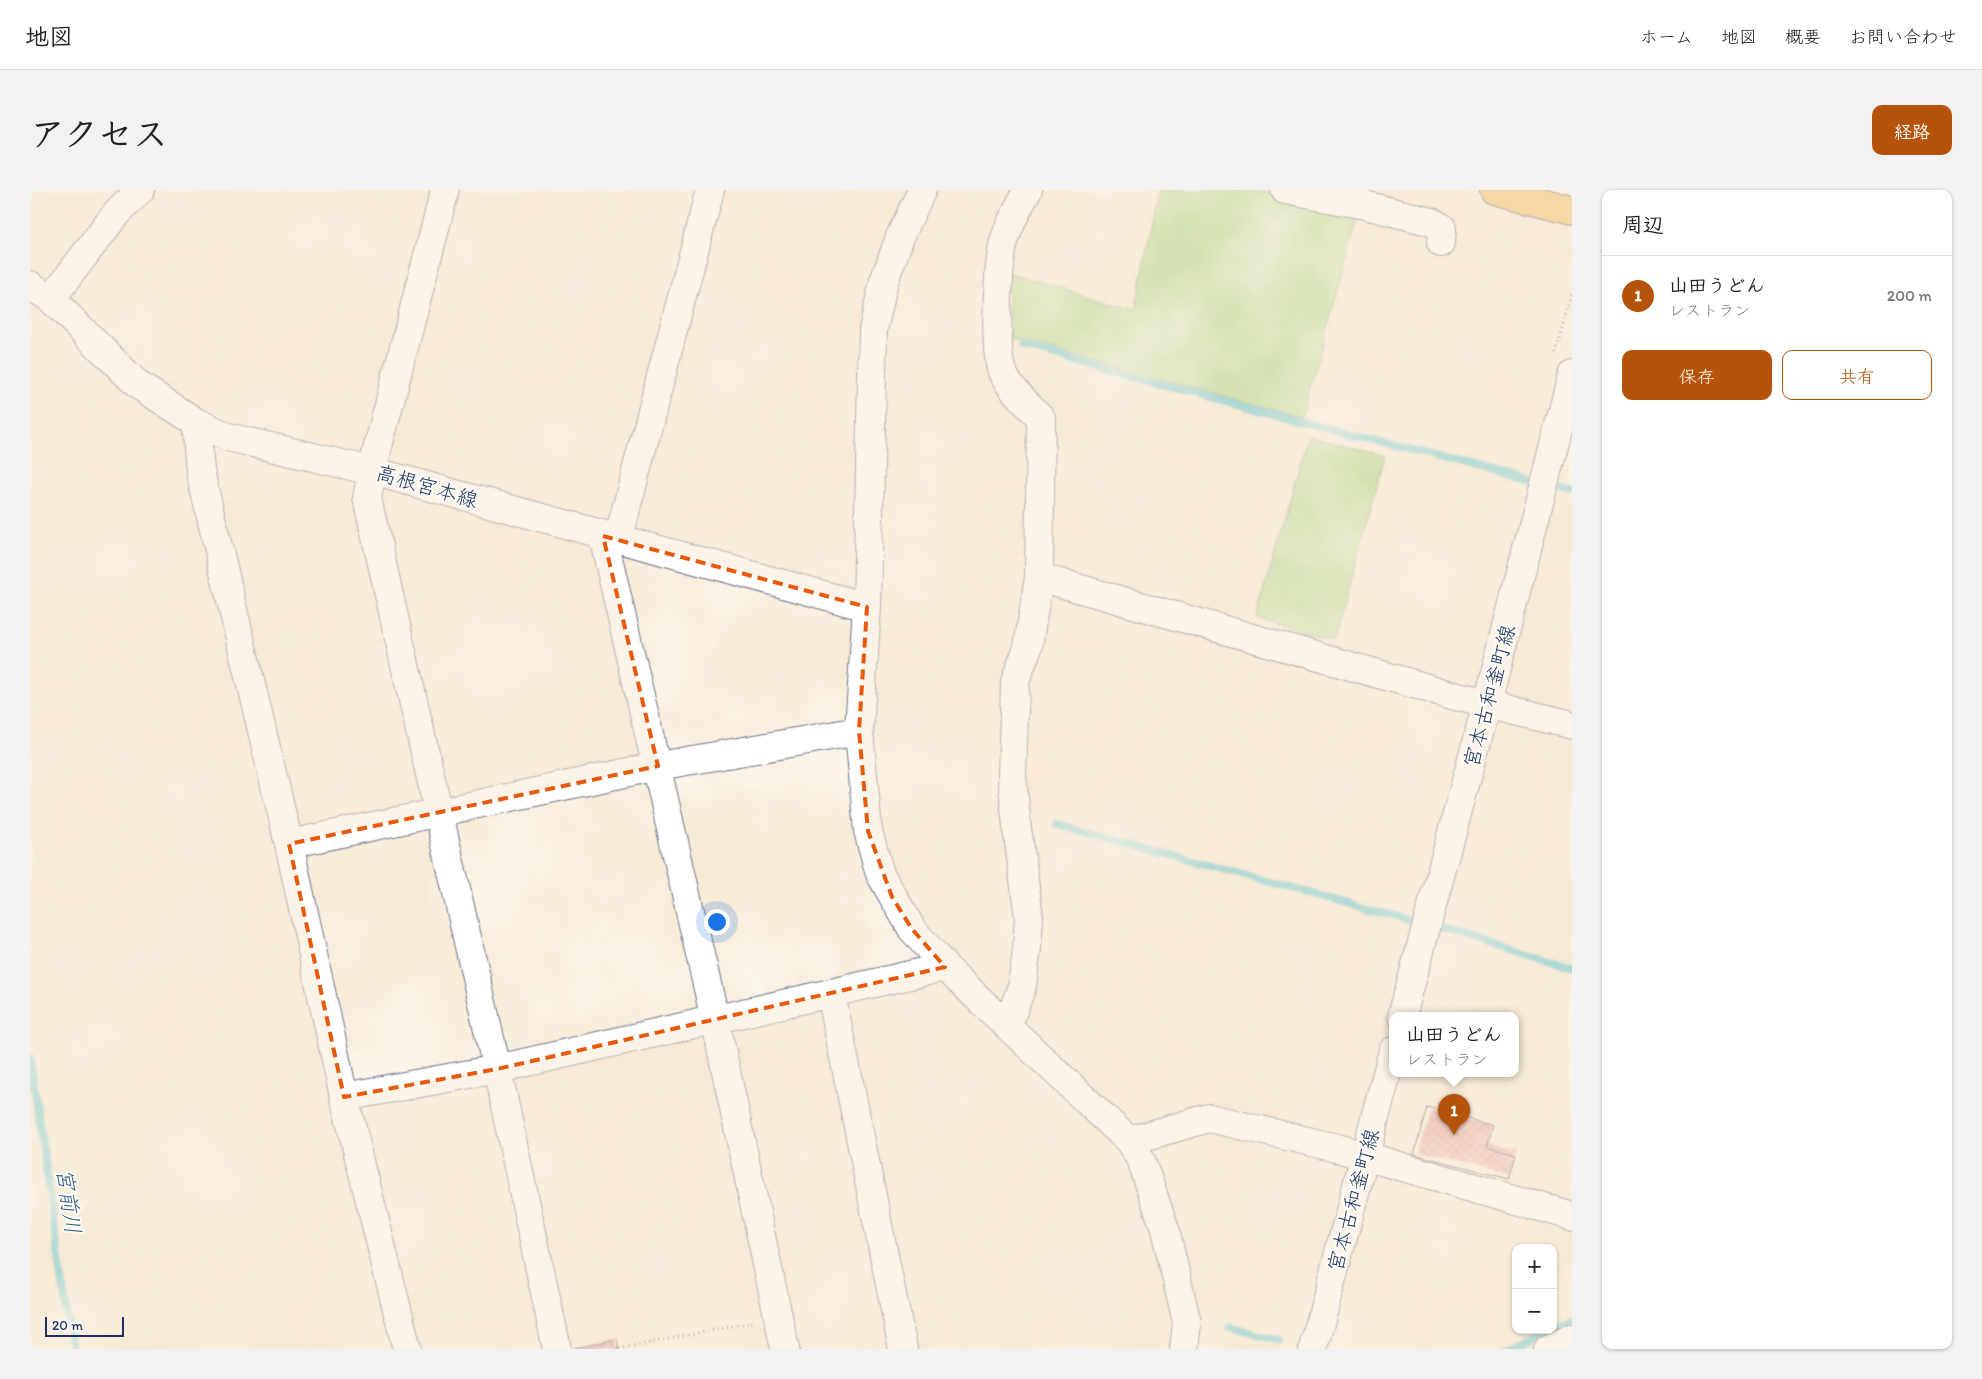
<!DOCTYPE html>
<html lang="ja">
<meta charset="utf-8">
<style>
:root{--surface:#fff;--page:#f2f2f2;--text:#202124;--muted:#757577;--line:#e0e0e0;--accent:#b45309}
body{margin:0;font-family:Itim,"Klee One",sans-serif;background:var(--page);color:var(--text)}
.controls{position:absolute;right:15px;bottom:15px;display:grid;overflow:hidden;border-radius:10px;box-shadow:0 1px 4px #0004}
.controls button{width:45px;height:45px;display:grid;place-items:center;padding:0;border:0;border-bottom:1px solid var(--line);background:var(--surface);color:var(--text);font:25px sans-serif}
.scale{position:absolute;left:15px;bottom:12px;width:79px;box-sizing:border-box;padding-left:5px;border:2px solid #1b2f5e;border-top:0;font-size:14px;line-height:18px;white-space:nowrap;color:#1b2f5e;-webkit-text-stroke:4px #fdfcf7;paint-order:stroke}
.you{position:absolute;left:686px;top:731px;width:18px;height:18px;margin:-12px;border:4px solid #fff;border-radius:50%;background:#1a73e8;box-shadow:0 0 0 8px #1a73e833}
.badge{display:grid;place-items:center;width:32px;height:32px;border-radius:50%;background:var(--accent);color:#fff;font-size:16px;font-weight:700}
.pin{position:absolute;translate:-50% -41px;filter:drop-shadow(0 1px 2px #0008)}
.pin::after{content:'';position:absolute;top:26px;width:18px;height:15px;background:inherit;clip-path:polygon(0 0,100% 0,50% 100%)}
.popup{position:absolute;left:1359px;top:822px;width:130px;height:65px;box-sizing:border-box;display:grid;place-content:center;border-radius:10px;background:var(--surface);filter:drop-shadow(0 1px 4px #0005);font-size:16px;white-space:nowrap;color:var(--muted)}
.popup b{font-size:19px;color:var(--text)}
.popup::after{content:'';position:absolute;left:50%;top:100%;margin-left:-10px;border:10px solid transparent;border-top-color:var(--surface)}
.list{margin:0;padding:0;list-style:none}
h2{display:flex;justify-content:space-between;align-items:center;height:65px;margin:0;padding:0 20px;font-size:21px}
h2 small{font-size:16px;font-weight:400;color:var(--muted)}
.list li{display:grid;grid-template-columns:32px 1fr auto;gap:15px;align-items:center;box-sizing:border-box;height:80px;padding:0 20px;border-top:1px solid var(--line)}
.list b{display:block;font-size:19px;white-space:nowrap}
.list p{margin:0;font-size:16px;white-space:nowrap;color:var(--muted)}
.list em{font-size:16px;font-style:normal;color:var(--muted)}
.actions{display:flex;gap:10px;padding:15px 20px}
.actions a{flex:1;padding:11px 0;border:1px solid var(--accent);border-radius:10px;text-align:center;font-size:18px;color:var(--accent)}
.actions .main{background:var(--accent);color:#fff}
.map{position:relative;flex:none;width:1542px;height:1159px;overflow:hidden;border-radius:10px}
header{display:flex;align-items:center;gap:30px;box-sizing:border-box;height:70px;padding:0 25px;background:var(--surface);border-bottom:1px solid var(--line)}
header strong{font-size:24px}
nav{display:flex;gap:28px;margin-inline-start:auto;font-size:18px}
.intro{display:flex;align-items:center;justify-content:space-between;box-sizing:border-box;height:120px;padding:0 30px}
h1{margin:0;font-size:35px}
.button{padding:12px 22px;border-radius:10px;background:var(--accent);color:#fff;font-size:18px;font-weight:700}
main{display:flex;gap:30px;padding:0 30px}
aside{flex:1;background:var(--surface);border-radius:10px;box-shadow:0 1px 4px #0004}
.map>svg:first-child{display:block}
</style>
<header>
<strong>地図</strong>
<nav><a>ホーム</a><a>地図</a><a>概要</a><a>お問い合わせ</a></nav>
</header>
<div class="intro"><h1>アクセス</h1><a class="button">経路</a></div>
<main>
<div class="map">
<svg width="1542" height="1159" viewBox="0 0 1542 1159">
<defs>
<pattern id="building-cross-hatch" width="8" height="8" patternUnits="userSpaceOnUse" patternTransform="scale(1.25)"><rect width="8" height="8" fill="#f1a1a0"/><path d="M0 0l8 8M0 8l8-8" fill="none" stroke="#c28486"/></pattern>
</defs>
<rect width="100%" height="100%" fill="#fdfcf7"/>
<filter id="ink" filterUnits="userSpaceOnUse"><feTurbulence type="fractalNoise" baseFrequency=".02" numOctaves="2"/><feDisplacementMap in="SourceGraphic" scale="10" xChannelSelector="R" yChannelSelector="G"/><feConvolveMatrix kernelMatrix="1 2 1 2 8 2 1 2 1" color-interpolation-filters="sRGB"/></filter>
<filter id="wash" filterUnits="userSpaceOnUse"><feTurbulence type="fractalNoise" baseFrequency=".0096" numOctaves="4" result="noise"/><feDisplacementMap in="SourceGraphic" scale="20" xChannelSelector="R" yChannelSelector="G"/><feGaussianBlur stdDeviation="1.12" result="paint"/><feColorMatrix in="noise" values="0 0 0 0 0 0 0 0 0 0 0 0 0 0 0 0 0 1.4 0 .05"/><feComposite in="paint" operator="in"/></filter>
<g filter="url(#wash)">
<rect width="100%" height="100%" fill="#f7ead6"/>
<path fill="#a8da89" stroke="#628474" d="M1128 0H1220L1330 23 1272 227 980 149 977 82 1106 120Z
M1278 245 1355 266 1304 450 1227 428Z"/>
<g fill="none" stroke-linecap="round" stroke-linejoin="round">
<path stroke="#59c5d3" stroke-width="8" d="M991 157 1542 303
M1027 634 1361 725 1542 778
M0 868 42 1159
M1200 1137 1249 1150
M1523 1137 1542 1129
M1477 1159 1517 1140"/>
</g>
<g id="blocks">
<path fill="url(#building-cross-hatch)" d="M1397 917 1463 935 1457 956 1486 964 1479 989 1384 964Z
M587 1149 589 1159H545V1158Z"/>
</g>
</g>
<g filter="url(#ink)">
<use href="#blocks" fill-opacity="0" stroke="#687088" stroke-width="1"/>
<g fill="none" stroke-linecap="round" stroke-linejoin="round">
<g stroke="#687088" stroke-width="30">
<path id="minor" d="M415 0 344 272 337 308 467 879 527 1159
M892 0 870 47 854 91 843 140 837 417 829 541 838 641 850 684 882 739 915 777 1099 951 1111 970 1135 1039 1157 1133 1154 1159
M1255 0 1335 15 1402 32 1412 38 1411 53
M0 95 21 109 108 195 166 232 198 247 342 281 837 417
M21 109 86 24 110 0
M166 232 170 281 259 654 314 907 377 1159
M573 346 685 829 755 1159
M588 350 680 0
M1009 387 1429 507 1542 535
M259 654 628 576 829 541
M801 803 873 1159
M1372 826 1457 514 1542 185
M978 835 992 796 997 759 999 727 987 638 982 586 985 492 998 457 1009 387 1011 228C998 214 982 201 973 184 963 166 968 74 974 52 979 33 989 17 998 0
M314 907 467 879 915 777
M1099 951 1179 928 1307 958 1542 1026
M1283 1159 1363 861
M1518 1159 1542 1148"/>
</g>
<g stroke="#687088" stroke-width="30">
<path id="major" d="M1464 0 1542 20"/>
</g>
<path stroke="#687088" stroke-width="3" stroke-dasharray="1 4" stroke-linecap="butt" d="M1526 164 1542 105
M589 1159 723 1132"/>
<use href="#minor" stroke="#fff" stroke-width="28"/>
<use href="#major" stroke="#f1c36a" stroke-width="28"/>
</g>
</g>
<path d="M0 0H1542V1159H0ZM573 346 837 417 829 541 838 641 862 707 882 739 915 777 467 879 314 907 259 654 628 576Z" fill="#f7ead6" fill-opacity=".55" fill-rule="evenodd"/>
<path fill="none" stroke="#e8590c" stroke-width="4" stroke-dasharray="10 6" stroke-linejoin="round" d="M573 346 837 417 829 541 838 641 862 707 882 739 915 777 467 879 314 907 259 654 628 576Z"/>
<g text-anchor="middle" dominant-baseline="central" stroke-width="4" stroke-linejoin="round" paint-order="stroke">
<g font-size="21" fill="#1b2f5e" stroke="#fdfcf7">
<text transform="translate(397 296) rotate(16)">高根宮本線</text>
<text transform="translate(1459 506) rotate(-75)">宮本古和釜町線</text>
<text transform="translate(1323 1010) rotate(-75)">宮本古和釜町線</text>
</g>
<g font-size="22" font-style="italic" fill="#2e5c81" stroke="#fdfcf7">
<text transform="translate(39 1011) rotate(82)">宮前川</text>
</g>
</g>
</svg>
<div class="controls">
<button>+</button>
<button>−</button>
</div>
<div class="scale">20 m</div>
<div class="you"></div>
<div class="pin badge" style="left:1424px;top:945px">1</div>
<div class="popup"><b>山田うどん</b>レストラン</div>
</div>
<aside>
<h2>周辺<small></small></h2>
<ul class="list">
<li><span class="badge">1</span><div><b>山田うどん</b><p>レストラン</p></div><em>200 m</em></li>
</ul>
<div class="actions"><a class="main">保存</a><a>共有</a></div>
</aside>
</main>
